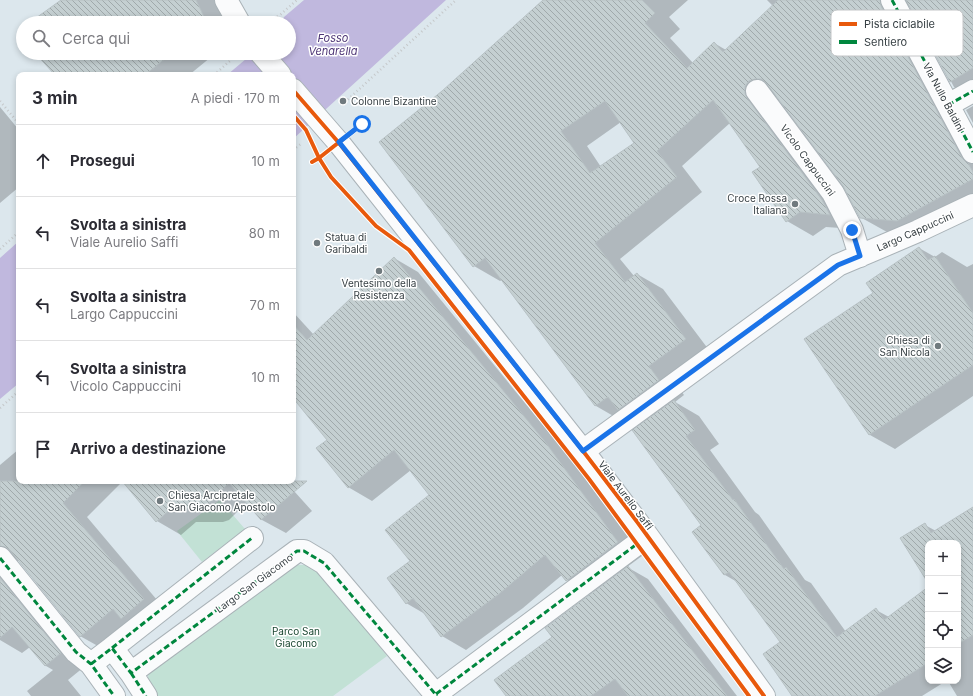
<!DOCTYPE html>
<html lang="it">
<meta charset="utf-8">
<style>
:root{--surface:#fff;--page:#f2f2f3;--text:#2b2b33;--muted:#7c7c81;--line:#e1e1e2}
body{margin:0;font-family:Inter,sans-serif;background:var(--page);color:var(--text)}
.controls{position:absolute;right:12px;bottom:12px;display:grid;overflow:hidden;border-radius:8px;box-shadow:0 2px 6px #0003}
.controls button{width:36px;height:36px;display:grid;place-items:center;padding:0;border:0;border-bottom:1px solid var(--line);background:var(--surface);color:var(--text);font:20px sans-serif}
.stop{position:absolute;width:12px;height:12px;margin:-9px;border:3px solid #1a73e8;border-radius:50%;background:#fff}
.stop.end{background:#1a73e8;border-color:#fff;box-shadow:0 1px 4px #0008}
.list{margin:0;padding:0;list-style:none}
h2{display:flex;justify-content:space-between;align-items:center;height:52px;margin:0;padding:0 16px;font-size:17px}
h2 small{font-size:13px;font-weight:400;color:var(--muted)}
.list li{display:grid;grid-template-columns:26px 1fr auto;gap:12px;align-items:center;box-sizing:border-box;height:72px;padding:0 16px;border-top:1px solid var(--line)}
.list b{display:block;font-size:15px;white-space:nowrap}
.list p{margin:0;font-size:13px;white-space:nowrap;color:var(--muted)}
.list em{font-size:13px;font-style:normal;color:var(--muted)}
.icon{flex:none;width:22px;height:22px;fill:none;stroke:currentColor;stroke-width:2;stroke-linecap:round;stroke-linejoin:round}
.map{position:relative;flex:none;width:973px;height:696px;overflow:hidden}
.search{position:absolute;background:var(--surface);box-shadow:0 2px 6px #0003;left:16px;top:16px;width:280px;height:44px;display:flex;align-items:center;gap:10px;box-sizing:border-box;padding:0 14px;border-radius:22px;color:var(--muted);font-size:15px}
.panel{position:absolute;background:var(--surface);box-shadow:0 2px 6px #0003;left:16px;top:72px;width:280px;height:412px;border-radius:8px}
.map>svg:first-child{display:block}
</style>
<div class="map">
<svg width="973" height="696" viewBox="0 0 973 696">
<defs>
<pattern id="building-back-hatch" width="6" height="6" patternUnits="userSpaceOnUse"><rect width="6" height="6" fill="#c4cfd1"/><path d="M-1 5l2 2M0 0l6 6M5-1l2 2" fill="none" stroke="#a0a9ab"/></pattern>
</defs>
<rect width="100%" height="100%" fill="#dce7ed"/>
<path fill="#c2e1d5" d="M220 500 245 529 202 562 177 531Z
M295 565H308L318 569 387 656 333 696H156L147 683 149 671Z"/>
<path fill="#c0b8de" d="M304 0H446L293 139V75H227L253 53H289V23H281L284 17Z
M19 241V383L0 399V258Z"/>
<path fill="#0003" fill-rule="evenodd" d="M64 0H214L225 23H31Z
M544 0H688L669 17 680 29 670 38 693 63 714 43 726 50 773 6 767 0H973V98L954 87 910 5 907 8 973 146V208L923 235 887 232 860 217 844 185 777 95 771 101 855 229 826 227 813 236 787 221 753 173 762 167 730 123 682 166 702 192 620 259 634 276 637 274 663 289 712 354 674 381 684 395 675 402 699 416 719 444 710 450 755 512 759 515 805 580 811 583 846 632 876 610 889 617 928 589V681H946L922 696H793L782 642 739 583 725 575 694 532 702 525 643 424 629 415 622 421 596 406 502 280 500 281 474 266 442 92ZM621 122 635 144 601 167 587 146Z
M23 28V38L18 32Z
M37 53H216L189 75H56Z
M973 106V123L966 110Z
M0 107 19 130V187L0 203Z
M919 248 935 257 942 252 967 267 973 264V396L895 449 870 435 806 339 874 293Z
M394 258 418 272 570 458 642 556 627 567 648 579 737 696H507L553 638 592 595 567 580 562 575 523 608 466 650 442 636 425 614 406 603 412 561 431 495 411 470 372 501 348 487 328 440 293 397V312L314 335Z
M19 449V481H123L87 517 168 613 105 650 80 636 19 560 17 562 84 667 68 680 81 696H31L27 691 53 670 46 666 30 647 22 653 0 640V465Z
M123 481H285L312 511 286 533 262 520 247 502 229 520 223 522H196L181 535 157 521Z
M973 508V696H957L948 681H958V543H928V581L925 525 936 531Z"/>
<path fill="url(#building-back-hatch)" stroke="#b7c1c4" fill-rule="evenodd" d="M61 0H196L207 23H29Z
M543 0H642L655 13 645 23 687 68 714 42 723 52 778 0H880L881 6 962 158 968 163 973 172V179L897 221 860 218 843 186 767 84 762 79H755L749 81 745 86V93L747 98 822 200 830 215 800 212 786 222 752 172 760 167 713 100 657 151 677 177 595 243 625 282 637 273 686 339 649 366 659 380 618 410 608 397 595 406 485 258 473 267 379 142 442 91ZM605 101 634 143 590 173 561 131Z
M906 0H973V68L950 82Z
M35 53H172L145 75H55Z
M919 247 928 260 935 256 973 313V365L869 435 804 339 873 293 866 283Z
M394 257 546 443 618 542 566 581 545 555 499 594 441 637 413 598 406 604 387 578 410 561 385 530 429 495 394 450 348 488 316 448 327 440 293 398V324L307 340Z
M674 400 695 430 686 436 733 500 734 499 784 569 786 567 837 637 876 608 884 620 928 587V663L875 696H792L763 654 780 642 729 572 724 575 692 532 701 525 632 430Z
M0 481H85L63 503 144 599 121 619 113 609 80 637 10 550 5 547 0 546Z
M122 481H307L261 520 229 483 205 507 198 509 172 508 156 522Z
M973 507V635L958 644V543H928V583L900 538 925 523 931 533Z
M628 566 727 696H628L615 679 591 696H506L494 680 552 637 545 628Z
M0 578 61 653 45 666 12 627 0 638Z"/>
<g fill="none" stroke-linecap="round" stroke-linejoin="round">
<g stroke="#a9b2b7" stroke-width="24">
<path id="minor" d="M226 0 239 23
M892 0 973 152
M261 53 280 75
M293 90 339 143 583 451 638 523 764 696
M757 91 833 193 852 230 860 256
M948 105 973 91
M583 451 838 265 918 231 973 205
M0 558 76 652 91 664 114 696
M112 648 252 538
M91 664 112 648 131 673 297 551H304L324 563 437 696
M131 673 146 696
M436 694 637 544"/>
</g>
<path stroke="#c5c8ca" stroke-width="2.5" stroke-dasharray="1 3" stroke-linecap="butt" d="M267 23 281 14 297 0
M214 75 231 60 234 56
M0 101 19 124
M342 105 456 0
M293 150 302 143
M0 249 19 232
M0 408 19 391"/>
<use href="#minor" stroke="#fafbfc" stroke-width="22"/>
<path stroke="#00873e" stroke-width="3" stroke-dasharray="6 3" stroke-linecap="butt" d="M892 0 973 152
M948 105 973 91
M0 558 76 652 91 664 114 696
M112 648 252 538
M91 664 112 648 131 673 297 551H304L324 563 437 696
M131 673 146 696
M436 694 637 544"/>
<g stroke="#fff" stroke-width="6">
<path id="cycleway" d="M293 90 339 143 583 451 638 523 764 696
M293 115 306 130 319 158 331 177 376 226 409 250 589 479 749 696
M312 162 319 158 362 124"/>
</g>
<use href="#cycleway" stroke="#e8590c" stroke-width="4"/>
</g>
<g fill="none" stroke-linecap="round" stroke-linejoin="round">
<path stroke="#1a73e8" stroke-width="5" d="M362 124 339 142 583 451 838 265 860 256 852 230"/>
</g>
<g fill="#707a7e" stroke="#fff" stroke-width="1.5">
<circle cx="343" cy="101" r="4"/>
<circle cx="795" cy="204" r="4"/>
<circle cx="317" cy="243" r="4"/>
<circle cx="379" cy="271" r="4"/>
<circle cx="938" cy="346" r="4"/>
<circle cx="160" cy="501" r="4"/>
</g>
<g text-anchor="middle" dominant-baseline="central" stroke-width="3" stroke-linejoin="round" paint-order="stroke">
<g font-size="10" fill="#363f43" stroke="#fff">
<text transform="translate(944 97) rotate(62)">Via Nullo Baldini</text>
<text transform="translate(808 160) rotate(54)">Vicolo Cappuccini</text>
<text transform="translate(915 231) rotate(-24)">Largo Cappuccini</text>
<text transform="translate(626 495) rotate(53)">Viale Aurelio Saffi</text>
<text transform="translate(254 583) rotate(-36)">Largo San Giacomo</text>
</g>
<g font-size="10" fill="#363f43" stroke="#fff" text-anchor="start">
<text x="351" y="101">Colonne Bizantine</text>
<text x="787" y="198" text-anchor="end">Croce Rossa<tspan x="787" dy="12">Italiana</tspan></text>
<text x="325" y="237">Statua di<tspan x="325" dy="12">Garibaldi</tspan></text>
<text x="379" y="283" text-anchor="middle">Ventesimo della<tspan x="379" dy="12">Resistenza</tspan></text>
<text x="930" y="340" text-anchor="end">Chiesa di<tspan x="930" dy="12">San Nicola</tspan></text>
<text x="168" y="495">Chiesa Arcipretale<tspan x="168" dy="12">San Giacomo Apostolo</tspan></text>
</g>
<g font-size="10" fill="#1a4731" stroke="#fff">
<text x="296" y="631">Parco San<tspan x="296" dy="12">Giacomo</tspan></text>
</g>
<g font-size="11" font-style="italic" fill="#4e3676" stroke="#fff">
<text x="333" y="38">Fosso<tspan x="333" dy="13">Venarella</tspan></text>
</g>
</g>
<rect x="831" y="10" width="132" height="46" rx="6" fill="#fff" stroke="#c3c5c7" stroke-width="1"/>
<rect x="839" y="22" width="18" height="4" fill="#e8590c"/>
<rect x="839" y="40" width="18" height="4" fill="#00873e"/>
<g font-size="11" fill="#363f43">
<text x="864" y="28">Pista ciclabile</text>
<text x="864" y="46">Sentiero</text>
</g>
</svg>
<div class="controls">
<button>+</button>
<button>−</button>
<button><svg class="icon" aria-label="locate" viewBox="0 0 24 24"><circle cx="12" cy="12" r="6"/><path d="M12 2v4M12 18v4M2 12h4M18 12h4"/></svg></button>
<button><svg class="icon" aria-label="layers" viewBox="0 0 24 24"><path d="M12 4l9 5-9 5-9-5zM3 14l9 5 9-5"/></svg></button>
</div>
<div class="stop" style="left:362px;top:124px"></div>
<div class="stop end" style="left:852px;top:230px"></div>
<div class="search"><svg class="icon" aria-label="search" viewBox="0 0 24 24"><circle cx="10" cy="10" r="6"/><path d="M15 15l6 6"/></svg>Cerca qui</div>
<section class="panel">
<h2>3 min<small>A piedi · 170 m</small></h2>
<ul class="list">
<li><svg class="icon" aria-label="ahead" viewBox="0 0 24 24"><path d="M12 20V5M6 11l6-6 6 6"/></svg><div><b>Prosegui</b></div><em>10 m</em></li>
<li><svg class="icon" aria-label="left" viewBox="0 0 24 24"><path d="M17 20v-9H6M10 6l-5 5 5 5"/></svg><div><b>Svolta a sinistra</b><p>Viale Aurelio Saffi</p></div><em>80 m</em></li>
<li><svg class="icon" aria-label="left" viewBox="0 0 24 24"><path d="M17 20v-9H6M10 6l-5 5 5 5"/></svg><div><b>Svolta a sinistra</b><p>Largo Cappuccini</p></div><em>70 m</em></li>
<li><svg class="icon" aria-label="left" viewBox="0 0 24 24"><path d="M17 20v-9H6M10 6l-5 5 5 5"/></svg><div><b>Svolta a sinistra</b><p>Vicolo Cappuccini</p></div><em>10 m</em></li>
<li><svg class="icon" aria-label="arrive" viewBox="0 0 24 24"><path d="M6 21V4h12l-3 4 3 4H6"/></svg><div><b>Arrivo a destinazione</b></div></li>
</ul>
</section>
</div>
